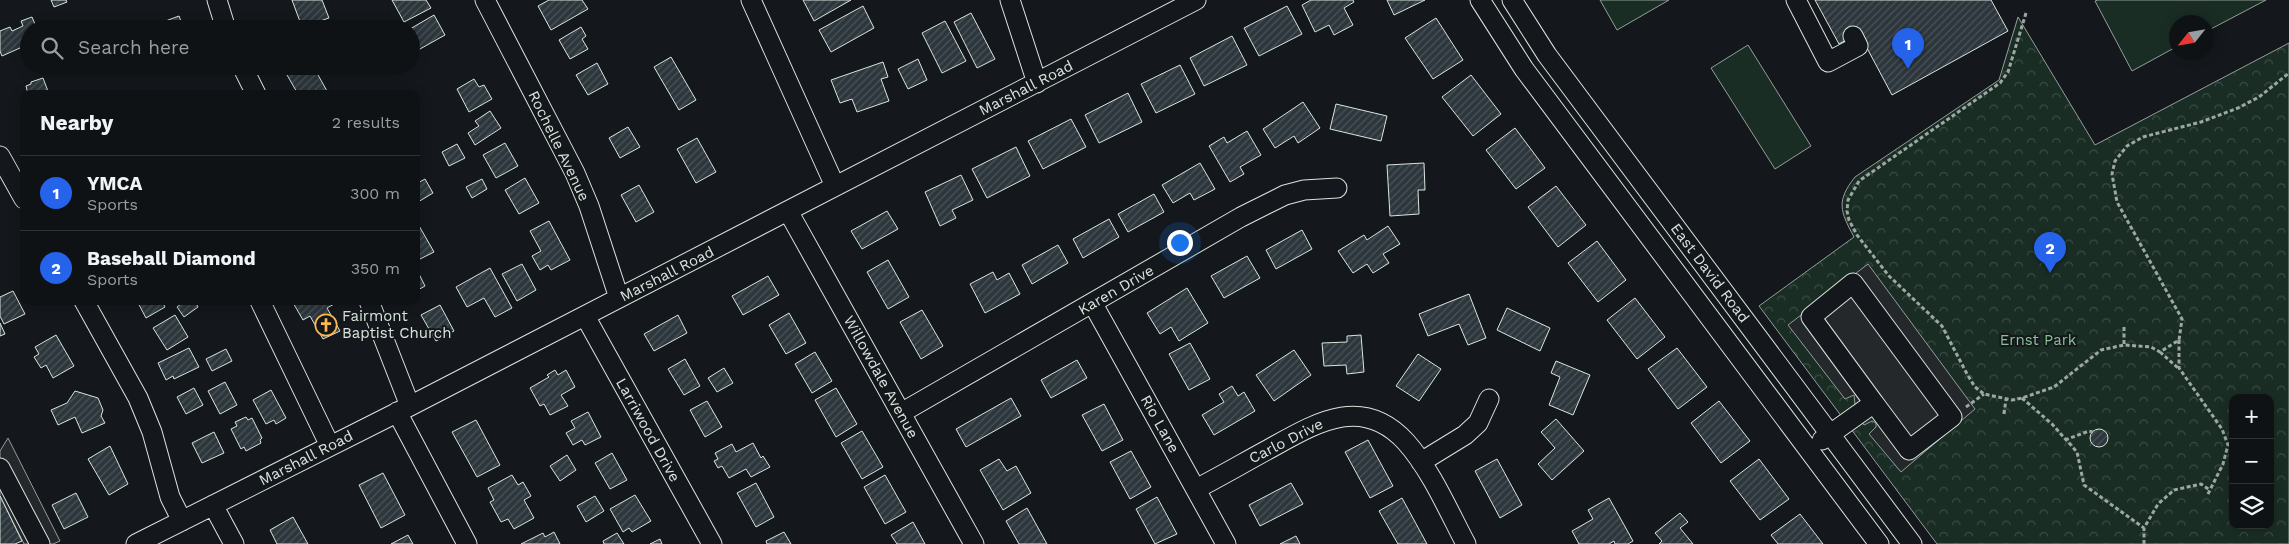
<!DOCTYPE html>
<meta charset="utf-8">
<style>
:root{--surface:#0f1215;--page:#181b1e;--text:#f1f3f6;--muted:#9b9ea0;--line:#2f3234;--accent:#2563eb}
body{margin:0;font-family:"Work Sans",sans-serif;background:var(--page);color:var(--text)}
.controls{position:absolute;right:15px;bottom:15px;display:grid;overflow:hidden;border-radius:10px;box-shadow:0 2px 12px #0003}
.controls button{width:45px;height:45px;display:grid;place-items:center;padding:0;border:0;border-bottom:1px solid var(--line);background:var(--surface);color:var(--text);font:25px sans-serif}
.compass{position:absolute;left:2169px;top:15px;width:45px;height:45px;border-radius:50%;background:var(--surface);box-shadow:0 2px 12px #0003;rotate:239deg}
.you{position:absolute;left:1179px;top:242px;width:18px;height:18px;margin:-12px;border:4px solid #fff;border-radius:50%;background:#1a73e8;box-shadow:0 0 0 8px #1a73e833}
.badge{display:grid;place-items:center;width:32px;height:32px;border-radius:50%;background:var(--accent);color:#fff;font-size:16px;font-weight:700}
.pin{position:absolute;translate:-50% -41px;filter:drop-shadow(0 1px 2px #0008)}
.pin::after{content:'';position:absolute;top:26px;width:18px;height:15px;background:inherit;clip-path:polygon(0 0,100% 0,50% 100%)}
.list{margin:0;padding:0;list-style:none}
h2{display:flex;justify-content:space-between;align-items:center;height:65px;margin:0;padding:0 20px;font-size:21px}
h2 small{font-size:16px;font-weight:400;color:var(--muted)}
.list li{display:grid;grid-template-columns:32px 1fr auto;gap:15px;align-items:center;box-sizing:border-box;height:75px;padding:0 20px;border-top:1px solid var(--line)}
.list b{display:block;font-size:19px;white-space:nowrap}
.list p{margin:0;font-size:16px;white-space:nowrap;color:var(--muted)}
.list em{font-size:16px;font-style:normal;color:var(--muted)}
.icon{flex:none;width:28px;height:28px;fill:none;stroke:currentColor;stroke-width:2;stroke-linecap:round;stroke-linejoin:round}
.map{position:relative;flex:none;width:2289px;height:544px;overflow:hidden}
.search{position:absolute;background:var(--surface);box-shadow:0 2px 12px #0003;left:20px;top:20px;width:400px;height:55px;display:flex;align-items:center;gap:12px;box-sizing:border-box;padding:0 18px;border-radius:28px;color:var(--muted);font-size:19px}
.panel{position:absolute;background:var(--surface);box-shadow:0 2px 12px #0003;left:20px;top:90px;width:400px;height:215px;border-radius:10px}
.map>svg:first-child{display:block}
</style>
<div class="map">
<svg width="2289" height="544" viewBox="0 0 2289 544">
<defs>
<pattern id="forest-crowns" width="20" height="18" patternUnits="userSpaceOnUse" patternTransform="scale(1.25)"><rect width="20" height="18" fill="#1a2d24"/><path d="M2 6a3 3 0 1 1 6 0M12 15a3 3 0 1 1 6 0" fill="none" stroke="#3b4b43"/></pattern>
<pattern id="building-hatch" width="6" height="6" patternUnits="userSpaceOnUse" patternTransform="scale(1.25)"><rect width="6" height="6" fill="#2c363c"/><path d="M-1 1l2-2M0 6l6-6M5 7l2-2" fill="none" stroke="#4a5358"/></pattern>
</defs>
<rect width="100%" height="100%" fill="#14181c"/>
<path fill="#1a2d24" stroke="#939e99" d="M1600 0H1669L1617 30Z
M2098 0H2266L2207 31 2206 22H2176V47L2132 71 2095 1Z
M1748 45 1811 146 1775 169 1711 68Z"/>
<path fill="url(#forest-crowns)" stroke="#939e99" fill-rule="evenodd" d="M2018 17 2095 145 2289 43V544H1937L1759 306 1854 237C1840 211 1836 201 1855 177L1999 80ZM2233 398H2270V525H2233Z"/>
<path fill="#24282b" stroke="#939e99" d="M1868 264 1975 409 1901 472 1869 434 1876 427V423L1872 421 1864 425 1851 408 1855 404 1854 395 1845 399 1788 325Z
M8 438 60 541 53 544H24L0 496V451Z"/>
<path fill="url(#building-hatch)" stroke="#d8e6dc" d="M51 0H66L67 2 54 7Z
M292 0H322L329 18 302 27Z
M392 0H426L431 8 404 22Z
M549 0H582L588 9 551 30 538 6Z
M803 0H851L814 21Z
M1311 0H1353L1354 2 1344 8 1353 25 1334 35 1329 25 1315 32 1302 5Z
M1387 0H1425L1394 15Z
M1815 0H1991L2008 31 1892 95 1859 33 1839 44Z
M863 6 874 28 831 52 819 30Z
M1287 6 1302 34 1259 56 1244 28Z
M971 13 995 59 977 68 954 22Z
M434 15 445 35 411 54 410 29Z
M179 16 184 29H144Z
M32 17 37 29H29V44L2 56 0 51V31L10 27 12 31 23 26 21 21Z
M1436 18 1463 60 1433 79 1405 38Z
M945 21 966 61 942 73 922 33Z
M581 27 586 36 582 39 588 49 570 59 559 40Z
M1232 36 1247 65 1204 86 1190 58Z
M671 57 696 100 679 110 654 67Z
M918 59 927 80 908 89 898 69Z
M883 62 888 77 881 79 889 101 857 112 852 99 840 103 831 80Z
M597 63 608 84 588 95 576 75Z
M1180 65 1195 94 1156 113 1141 84Z
M302 66H313L327 91 321 94H298L287 75Z
M1471 75 1501 114 1473 136 1442 97Z
M43 78 49 94H28L26 86 31 84V82Z
M474 79 479 87 484 85 492 99 469 112 457 89Z
M1128 93 1142 122 1099 143 1085 115Z
M1303 102 1320 128 1298 143 1294 136 1275 148 1263 129Z
M1336 104 1387 116 1381 141 1330 129Z
M490 111 501 128 475 145 468 133 479 126 475 121Z
M1071 119 1086 147 1043 169 1028 141Z
M628 127 640 147 620 158 609 138Z
M1515 128 1545 168 1516 189 1486 150Z
M1247 131 1261 155 1240 167 1244 174 1230 182 1209 146 1224 137 1227 143Z
M697 138 716 172 696 183 677 149Z
M505 143 518 166 496 178 483 155Z
M457 144 465 158 449 166 442 152Z
M1016 147 1030 176 987 198 972 169Z
M1200 163 1215 189 1194 200 1190 193 1173 203 1162 185Z
M1424 163 1425 190H1418L1419 214 1390 216 1387 165Z
M961 175 973 200 952 210 956 218 940 226 925 192Z
M525 178 539 203 519 214 505 190Z
M425 179 433 193 418 202 416 184Z
M482 179 487 189 472 198 466 187Z
M639 185 654 212 636 222 621 195Z
M1556 186 1586 225 1558 247 1528 207Z
M1154 194 1164 212 1128 232 1118 214Z
M887 211 898 229 862 249 851 231Z
M1109 219 1119 237 1083 258 1073 239Z
M549 221 570 260 551 270 548 265 540 270 532 256 541 251 530 231Z
M418 224 434 252 416 261V225Z
M1388 226 1400 244 1383 254 1389 263 1373 273 1367 264 1353 273 1338 251 1364 235 1367 240Z
M1302 230 1312 249 1276 269 1266 250Z
M1597 241 1626 280 1598 302 1568 263Z
M1058 245 1068 263 1032 284 1022 265Z
M1247 256 1260 278 1224 298 1211 276Z
M888 260 909 297 888 309 867 272Z
M522 264 536 290 517 301 502 274Z
M490 268 512 308 495 317 484 298 467 307 456 287Z
M418 272 425 286 416 291V273Z
M993 272 997 280 1009 273 1020 294 985 313 970 284Z
M768 276 779 295 743 315 732 296Z
M1187 288 1208 323 1179 341 1171 327 1160 334 1147 313Z
M13 291 25 314 4 324 0 316V297Z
M1469 294 1486 338 1468 345 1459 324 1428 336 1419 314Z
M1635 298 1665 337 1637 359 1607 320Z
M137 301H162L165 307 146 318Z
M185 301H199L196 303 198 307 184 317 177 307Z
M292 301H335L336 303 327 308 340 331 323 339 310 316 303 320Z
M440 305 454 331 436 341 421 315Z
M1507 308 1550 328 1540 351 1497 330Z
M922 310 943 346 921 359 900 322Z
M789 313 806 343 786 354 769 325Z
M175 315 188 337 167 350 153 328Z
M678 315 687 333 654 351 644 334Z
M0 323 5 334 0 336Z
M56 335 74 366 53 378 46 365 41 368 34 357 39 354 35 347Z
M1361 335 1364 372 1347 374 1346 365 1324 366 1322 343 1347 342V336Z
M1190 343 1210 379 1189 390 1169 354Z
M189 348 199 367 174 379 173 376 166 380 158 363Z
M1677 348 1707 387 1678 409 1648 369Z
M226 349 232 361 212 371 206 359Z
M1294 350 1311 375 1274 401 1256 375Z
M815 352 832 381 812 393 795 364Z
M1418 354 1441 369 1419 401 1396 386Z
M685 359 700 386 684 395 668 369Z
M1077 360 1087 378 1051 398 1041 380Z
M1556 361 1590 375 1573 415 1549 405 1560 377 1551 373Z
M724 368 733 383 717 392 708 378Z
M555 370 558 375 566 370 575 387 561 395 568 406 550 415 544 404 540 406 530 388 549 377 547 375Z
M225 382 237 405 220 414 208 391Z
M1232 386 1238 396 1244 392 1255 411 1214 435 1202 415 1224 402 1219 394Z
M194 388 203 405 186 414 177 397Z
M836 388 857 424 836 437 815 400Z
M271 390 286 418 276 424 274 420 266 424 253 400Z
M75 391 98 398 103 410 101 416 105 423 82 433 75 417 58 425 51 410 67 403Z
M1011 398 1021 416 966 447 956 429Z
M707 401 722 427 705 437 690 410Z
M1719 401 1750 441 1721 463 1691 423Z
M1104 404 1123 440 1102 451 1082 415Z
M588 412 601 437 585 445 582 440 573 445 566 433 575 428 571 421Z
M246 417 248 420 252 418 262 438 260 440 261 443 246 451 244 447 241 449 231 429 237 426 235 422Z
M1556 419 1584 451 1552 480 1538 464 1555 448 1541 432Z
M476 420 500 465 477 477 452 432Z
M2090 438a9 9 0 1 1 18 0a9 9 0 1 1-18 0Z
M862 431 883 467 862 479 841 443Z
M214 432 224 453 202 463 192 443Z
M1368 440 1393 486 1370 498 1345 452Z
M753 443 761 458 763 456 770 467 751 477 746 469 729 478 722 466 718 468 714 461 718 459 715 453 732 444 736 452Z
M110 446 128 484 109 495 88 459Z
M1131 451 1151 487 1130 499 1110 462Z
M612 453 627 480 610 489 595 463Z
M567 455 576 470 560 481 550 466Z
M999 459 1007 471 1016 466 1031 493 1003 510 980 470Z
M1497 459 1522 505 1500 518 1475 471Z
M1759 459 1789 499 1760 520 1730 481Z
M383 473 405 515 381 528 359 485Z
M512 475 518 485 523 482 531 496 524 500 534 518 514 529 508 519 501 522 490 502 494 500 488 488Z
M885 475 906 512 885 524 864 487Z
M756 483 774 517 756 527 737 493Z
M1291 483 1303 504 1260 526 1249 505Z
M76 493 88 517 64 529 52 505Z
M635 495 651 521 632 532 629 528 623 532 610 509Z
M0 496 22 541 15 544H0Z
M595 496 604 511 586 522 577 506Z
M1157 497 1177 534 1155 544 1136 509Z
M1402 498 1427 544H1398L1379 511Z
M1609 498 1633 541 1628 544H1615L1614 541 1609 544H1579L1572 531 1593 519 1588 510Z
M1027 508 1047 544H1019L1006 521Z
M1680 513 1688 522 1680 528 1693 544H1659L1662 541 1655 533Z
M1800 514 1823 544H1778L1771 535Z
M293 517 308 544H277L270 530Z
M913 522 925 544H897L891 535Z
M554 532 560 544H521L543 533 545 537Z
M784 532 791 544H767L766 541Z
M617 533 624 544H604L603 541Z
M408 535 413 544H391Z
M1296 536 1300 544H1280Z
M660 539 662 544H650Z"/>
<g fill="none" stroke-linecap="round" stroke-linejoin="round">
<g stroke="#d8e6dc" stroke-width="21">
<path id="minor" d="M217 0 226 29
M485 0 575 173 589 206 619 298
M751 0 835 186
M1010 0 1037 83
M1480 0 1524 69 1879 544
M1512 0 1547 55 1912 544
M1796 0 1828 62 1858 46 1853 36
M242 66 256 94
M0 156 24 199
M788 211 974 544
M84 301 138 398 152 432 170 497 182 521
M260 301 330 446
M369 301 410 406
M1093 304 1226 544
M585 316 712 544
M397 412 467 544
M901 413 1241 217 1285 195 1304 190 1337 188
M1822 440 1874 403 1811 317 1853 283 1952 417 1909 450 1874 403
M1421 462 1465 435 1478 423 1489 399
M0 468 40 544
M1196 489C1221 476 1245 462 1269 449 1316 423 1362 394 1406 442 1431 470 1449 512 1466 544
M213 505 234 544
M136 544 410 406 1196 0"/>
</g>
<path stroke="#9da8a2" stroke-width="3" stroke-dasharray="4 2.5" stroke-linecap="butt" d="M2026 13 2008 72 2000 83 1859 181 1848 200 1847 211 1849 220 1857 235 1889 276 1942 326 1967 374 1975 387 1984 394 2012 400 2022 398 2054 387 2101 350 2124 345 2151 347 2160 352 2179 340 2182 319 2117 202 2112 174 2115 161 2127 146 2143 137 2201 122 2238 108 2259 97 2289 73
M2124 327V345
M2179 340V368L2222 429 2228 445 2223 464 2207 496
M2160 352 2178 368
M2022 398 2052 424 2077 452 2084 485 2144 528
M1966 407 1984 394
M2004 414 2006 399
M2065 440 2089 431 2093 432
M2144 544V528L2158 504 2174 490 2201 484 2210 490"/>
<use href="#minor" stroke="#14181c" stroke-width="19"/>
</g>
<defs>
<g id="church-ring" transform="scale(1.125)"><circle r="9.5" fill="#14181c" stroke="#ffb74d" stroke-width="1.5"/><path d="M-1.2-6h2.4v3.5h3.3v2.4h-3.3V6h-2.4V-.1h-3.3v-2.4h3.3Z" fill="#ffb74d"/></g>
</defs>
<g fill-rule="evenodd">
<use href="#church-ring" x="326" y="325"/>
</g>
<g text-anchor="middle" dominant-baseline="central" stroke-width="4" stroke-linejoin="round" paint-order="stroke">
<g font-size="15" fill="#d8e6dc" stroke="#14181c">
<text transform="translate(1026 88) rotate(-27)">Marshall Road</text>
<text transform="translate(559 146) rotate(64)">Rochelle Avenue</text>
<text transform="translate(1710 273) rotate(53)">East David Road</text>
<text transform="translate(667 274) rotate(-27)">Marshall Road</text>
<text transform="translate(1116 290) rotate(-30)">Karen Drive</text>
<text transform="translate(881 377) rotate(61)">Willowdale Avenue</text>
<text transform="translate(1160 424) rotate(61)">Rio Lane</text>
<text transform="translate(648 430) rotate(61)">Larriwood Drive</text>
<text transform="translate(1286 441) rotate(-27)">Carlo Drive</text>
<text transform="translate(306 458) rotate(-27)">Marshall Road</text>
</g>
<g font-size="15" fill="#d8e6dc" stroke="#14181c" text-anchor="start">
<text x="342" y="316">Fairmont<tspan x="342" dy="17">Baptist Church</tspan></text>
</g>
<g font-size="15" fill="#8ac095" stroke="#14181c">
<text x="2038" y="340">Ernst Park</text>
</g>
</g>
</svg>
<div class="controls">
<button>+</button>
<button>−</button>
<button><svg class="icon" aria-label="layers" viewBox="0 0 24 24"><path d="M12 4l9 5-9 5-9-5zM3 14l9 5 9-5"/></svg></button>
</div>
<svg class="compass" viewBox="-18 -18 36 36"><path d="M0-13l5 13h-10z" fill="#e53935"/><path d="M0 13l5-13h-10z" fill="#9b9ea0"/></svg>
<div class="you"></div>
<div class="pin badge" style="left:1908px;top:69px">1</div>
<div class="pin badge" style="left:2050px;top:273px">2</div>
<div class="search"><svg class="icon" aria-label="search" viewBox="0 0 24 24"><circle cx="10" cy="10" r="6"/><path d="M15 15l6 6"/></svg>Search here</div>
<section class="panel">
<h2>Nearby<small>2 results</small></h2>
<ul class="list">
<li><span class="badge">1</span><div><b>YMCA</b><p>Sports</p></div><em>300 m</em></li>
<li><span class="badge">2</span><div><b>Baseball Diamond</b><p>Sports</p></div><em>350 m</em></li>
</ul>
</section>
</div>
